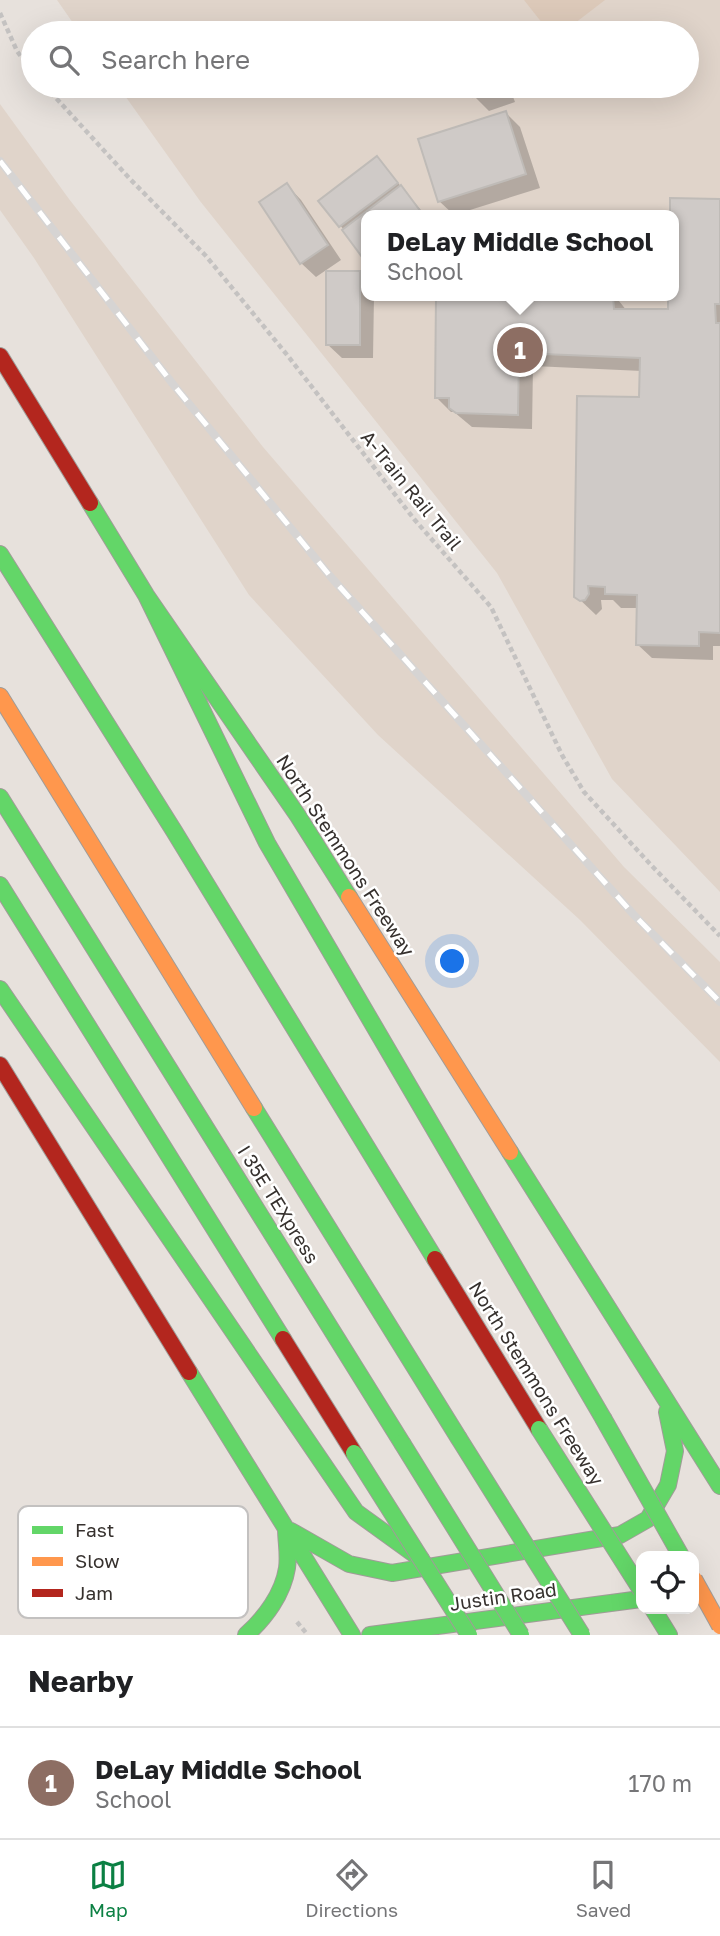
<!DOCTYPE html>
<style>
:root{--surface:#fff;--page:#f2f2f2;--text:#202124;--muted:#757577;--line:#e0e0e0;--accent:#0b8043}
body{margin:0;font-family:"Golos Text",sans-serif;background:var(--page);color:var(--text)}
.controls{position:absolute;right:21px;bottom:21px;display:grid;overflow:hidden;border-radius:14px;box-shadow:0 7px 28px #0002}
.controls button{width:63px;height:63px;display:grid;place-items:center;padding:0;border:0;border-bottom:2px solid var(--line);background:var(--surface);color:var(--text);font:35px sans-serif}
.you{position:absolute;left:453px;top:962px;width:24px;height:24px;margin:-18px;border:5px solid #fff;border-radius:50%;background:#1a73e8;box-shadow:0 0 0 10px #1a73e833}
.badge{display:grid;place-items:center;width:46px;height:46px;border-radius:50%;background:var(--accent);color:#fff;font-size:23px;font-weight:700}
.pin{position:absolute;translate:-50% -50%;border:4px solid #fff;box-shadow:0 2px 7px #0006}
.popup{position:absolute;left:361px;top:210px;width:318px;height:91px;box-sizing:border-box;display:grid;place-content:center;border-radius:14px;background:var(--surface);filter:drop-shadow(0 2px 5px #0005);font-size:23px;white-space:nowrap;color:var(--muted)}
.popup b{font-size:26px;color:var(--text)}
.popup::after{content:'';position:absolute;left:50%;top:100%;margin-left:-14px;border:14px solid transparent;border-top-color:var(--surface)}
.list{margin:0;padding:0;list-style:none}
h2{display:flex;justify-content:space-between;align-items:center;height:91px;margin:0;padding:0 28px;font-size:30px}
h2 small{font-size:23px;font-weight:400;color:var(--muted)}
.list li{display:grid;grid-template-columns:46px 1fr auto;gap:21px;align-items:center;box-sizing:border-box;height:112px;padding:0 28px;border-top:2px solid var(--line)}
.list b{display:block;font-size:26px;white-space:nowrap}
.list p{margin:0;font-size:23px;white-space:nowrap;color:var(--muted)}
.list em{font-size:23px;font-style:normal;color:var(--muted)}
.icon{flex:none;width:38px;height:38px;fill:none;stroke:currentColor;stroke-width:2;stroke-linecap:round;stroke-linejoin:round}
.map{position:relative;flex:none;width:720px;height:1635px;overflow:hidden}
.search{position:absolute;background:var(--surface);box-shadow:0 7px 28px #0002;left:21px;right:21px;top:21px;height:77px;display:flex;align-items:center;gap:18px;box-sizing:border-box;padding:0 24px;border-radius:38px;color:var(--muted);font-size:26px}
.sheet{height:203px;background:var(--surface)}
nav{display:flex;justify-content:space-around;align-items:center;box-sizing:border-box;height:98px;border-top:2px solid var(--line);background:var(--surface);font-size:19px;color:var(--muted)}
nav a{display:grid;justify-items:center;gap:4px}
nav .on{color:var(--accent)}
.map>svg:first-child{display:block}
</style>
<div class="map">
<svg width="720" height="1635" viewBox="0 0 720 1635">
<rect width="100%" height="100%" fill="#e7e1dc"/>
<path fill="#e0d4ca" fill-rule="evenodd" d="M57 0H720V892L612 779 497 573 200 201 118 86H687V33H80ZM366 215H674V296H366Z
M0 104 69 199 263 447 624 867 720 962V1062L580 920 378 735 249 595 34 258 0 210Z"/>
<path fill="#dcc9b9" d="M524 0H605L562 33H550Z"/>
<path fill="#0003" d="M471 86H509L515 102 489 111 474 96Z
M506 113 520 127 540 188 454 215 439 201Z
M377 158 425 215H366V258L321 201Z
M287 185 301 200 341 260 316 277 301 263Z
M672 200H720V646H713V660L652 658 637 644 638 608H621L613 600H601L602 609 596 615 576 596 641 398 642 371 533 366 532 429 472 427 454 412H451L436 397 438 296H615L627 311H670V296H674V215H672Z
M359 272 366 279V296H374L373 358H342L327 344Z"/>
<path fill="#cfcac7" stroke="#bfbbb7" stroke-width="2" d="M469 86H501L502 88 473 97Z
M506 111 526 174 438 202 418 139Z
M377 156 398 183 339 227 318 201Z
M287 183 328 245 300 264 259 202Z
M401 185 421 212 416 215H366V254L362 257 342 230Z
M670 198 720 199V304H715L716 323H720V633L699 632V646L636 645 637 595 605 594V587L588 586 589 594 585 600 580 601 574 597 577 396 639 397 640 358 519 353 518 415 456 413 449 408V398H435L436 296H613L614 309H668V296H674V215H670Z
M326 271H360V345H326Z"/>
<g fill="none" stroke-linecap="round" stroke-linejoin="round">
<g stroke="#a09c98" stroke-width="18">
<path id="fast" d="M90 503 146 595 298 816 349 897
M0 554 174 831 435 1259
M146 595 267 843 603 1418
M0 797 402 1443
M0 885 283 1339
M0 989 356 1512 421 1559
M254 1108 458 1437
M510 1152 720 1486
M189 1372 352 1635
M291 1531 349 1564 392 1573 620 1535 648 1519 668 1485 675 1451 667 1412
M653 1609 669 1635
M246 1635C265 1618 283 1594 287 1568 289 1555 286 1541 286 1528
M370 1635 641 1599"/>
</g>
<g stroke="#a09c98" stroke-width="18">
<path id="slow" d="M0 696 254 1108
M349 897 510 1152"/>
</g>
<g stroke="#a09c98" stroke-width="18">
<path id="jam" d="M0 356 90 503
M0 1065 189 1372
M435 1259 539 1429
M283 1339 354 1453"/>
</g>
<path stroke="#c4c2c1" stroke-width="4.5" stroke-dasharray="5 3.5" stroke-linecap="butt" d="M0 13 17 51 33 73
M45 86 130 179 206 256 288 356 414 519 491 607 562 755 584 792 651 865 720 936
M297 1622 307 1634"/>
<use href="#fast" stroke="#63d668" stroke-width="16"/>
<use href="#slow" stroke="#ff974d" stroke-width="16"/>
<use href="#jam" stroke="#b3261e" stroke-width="16"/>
<g stroke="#d6d4d3" stroke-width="8">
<path id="rail" d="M0 161 172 383 330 576 634 915 720 1002"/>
</g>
<use href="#rail" stroke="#fff" stroke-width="5" stroke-dasharray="16" stroke-linecap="butt"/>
<g stroke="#a09c98" stroke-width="18" stroke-linecap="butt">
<path id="fast-bridge" d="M603 1418 681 1556
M539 1429 641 1590
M458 1437 582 1635
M402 1443 521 1635
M354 1453 469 1635"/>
</g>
<g stroke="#a09c98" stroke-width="18" stroke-linecap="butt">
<path id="slow-bridge" d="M694 1579 720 1626"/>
</g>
<use href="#fast-bridge" stroke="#63d668" stroke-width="16"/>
<use href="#slow-bridge" stroke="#ff974d" stroke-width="16"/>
</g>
<g text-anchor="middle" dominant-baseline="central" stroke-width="5" stroke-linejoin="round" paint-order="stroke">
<g font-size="19" fill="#36312e" stroke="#fff">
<text transform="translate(412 490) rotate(51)">A-Train Rail Trail</text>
<text transform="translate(346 855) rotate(57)">North Stemmons Freeway</text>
<text transform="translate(279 1204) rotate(58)">I 35E TEXpress</text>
<text transform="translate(537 1383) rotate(58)">North Stemmons Freeway</text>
<text transform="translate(503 1596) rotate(-8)">Justin Road</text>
</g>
</g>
<rect x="18" y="1506" width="230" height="112" rx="10" fill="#fff" stroke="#c3c1c0" stroke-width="2"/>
<rect x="32" y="1526" width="31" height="8" fill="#63d668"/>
<rect x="32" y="1557" width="31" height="9" fill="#ff974d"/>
<rect x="32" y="1589" width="31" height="8" fill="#b3261e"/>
<g font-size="19" fill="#36312e">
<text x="75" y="1537">Fast</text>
<text x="75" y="1568">Slow</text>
<text x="75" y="1600">Jam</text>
</g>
</svg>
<div class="controls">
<button><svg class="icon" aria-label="locate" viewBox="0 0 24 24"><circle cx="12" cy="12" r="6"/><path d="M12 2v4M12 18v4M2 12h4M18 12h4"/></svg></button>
</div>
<div class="you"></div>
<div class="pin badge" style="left:520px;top:350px;background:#8d6e63">1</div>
<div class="popup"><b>DeLay Middle School</b>School</div>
<div class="search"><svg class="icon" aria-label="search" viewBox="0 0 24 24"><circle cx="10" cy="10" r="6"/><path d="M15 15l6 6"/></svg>Search here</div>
</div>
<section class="sheet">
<h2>Nearby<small></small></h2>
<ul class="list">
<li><span class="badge" style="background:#8d6e63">1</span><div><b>DeLay Middle School</b><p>School</p></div><em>170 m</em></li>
</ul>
</section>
<nav>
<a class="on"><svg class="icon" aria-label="map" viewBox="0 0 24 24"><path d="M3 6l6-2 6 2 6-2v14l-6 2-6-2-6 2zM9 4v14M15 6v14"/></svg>Map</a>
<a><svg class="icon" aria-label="directions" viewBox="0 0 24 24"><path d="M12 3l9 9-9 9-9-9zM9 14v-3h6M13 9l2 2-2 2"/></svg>Directions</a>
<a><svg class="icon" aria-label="saved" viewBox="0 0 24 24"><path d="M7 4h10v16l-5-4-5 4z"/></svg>Saved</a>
</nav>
